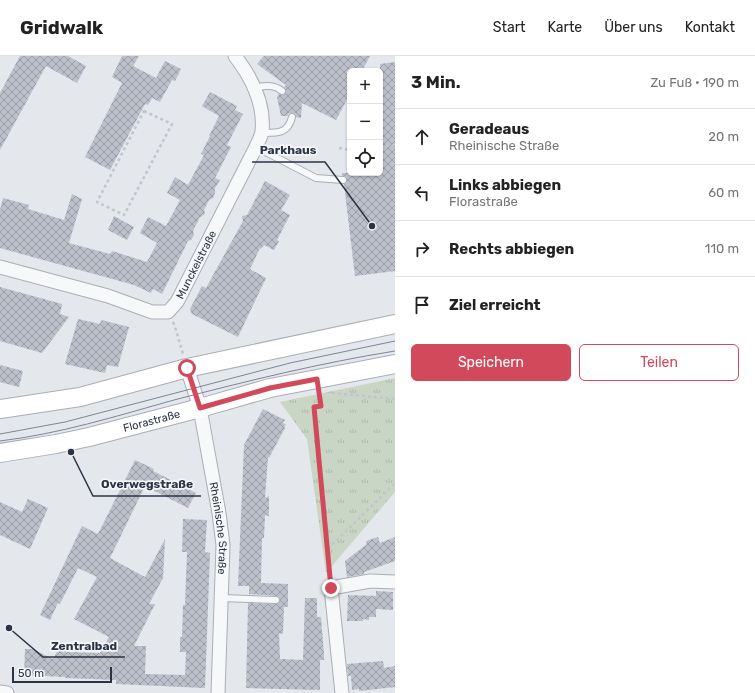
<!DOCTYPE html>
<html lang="de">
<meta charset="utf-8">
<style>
:root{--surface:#fff;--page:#f6f6f6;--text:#222;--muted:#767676;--line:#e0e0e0;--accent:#d1495b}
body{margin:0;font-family:Rubik,sans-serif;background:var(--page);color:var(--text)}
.controls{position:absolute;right:12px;top:12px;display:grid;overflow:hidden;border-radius:6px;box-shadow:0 1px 3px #0004}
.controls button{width:36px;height:36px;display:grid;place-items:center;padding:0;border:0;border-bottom:1px solid var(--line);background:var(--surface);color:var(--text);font:20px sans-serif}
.scale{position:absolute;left:12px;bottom:10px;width:100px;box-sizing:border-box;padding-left:4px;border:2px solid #2b3445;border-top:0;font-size:11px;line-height:14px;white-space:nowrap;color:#2b3445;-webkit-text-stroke:3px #f4f6f9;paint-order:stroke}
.stop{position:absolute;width:12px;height:12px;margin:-9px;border:3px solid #d1495b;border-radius:50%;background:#fff}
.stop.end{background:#d1495b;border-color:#fff;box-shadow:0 1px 4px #0008}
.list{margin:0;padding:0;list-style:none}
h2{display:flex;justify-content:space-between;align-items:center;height:52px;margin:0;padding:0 16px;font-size:17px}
h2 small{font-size:13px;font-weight:400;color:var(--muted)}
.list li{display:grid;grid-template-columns:26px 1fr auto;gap:12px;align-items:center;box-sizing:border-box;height:56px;padding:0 16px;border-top:1px solid var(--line)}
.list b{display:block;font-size:15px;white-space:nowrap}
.list p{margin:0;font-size:13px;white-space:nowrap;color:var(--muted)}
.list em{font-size:13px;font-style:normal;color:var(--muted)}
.actions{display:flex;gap:8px;padding:12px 16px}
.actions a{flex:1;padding:9px 0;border:1px solid var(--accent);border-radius:6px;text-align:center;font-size:14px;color:var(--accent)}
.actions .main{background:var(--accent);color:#fff}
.icon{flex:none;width:22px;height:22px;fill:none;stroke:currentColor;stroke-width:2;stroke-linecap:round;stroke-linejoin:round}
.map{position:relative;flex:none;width:395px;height:637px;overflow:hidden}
header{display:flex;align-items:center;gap:24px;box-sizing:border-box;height:56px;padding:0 20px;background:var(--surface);border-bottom:1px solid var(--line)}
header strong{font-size:19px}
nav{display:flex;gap:22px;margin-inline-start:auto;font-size:14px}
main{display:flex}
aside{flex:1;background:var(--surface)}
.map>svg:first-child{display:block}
</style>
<header>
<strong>Gridwalk</strong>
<nav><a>Start</a><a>Karte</a><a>Über uns</a><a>Kontakt</a></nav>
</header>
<main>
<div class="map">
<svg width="395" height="637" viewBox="0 0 395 637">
<defs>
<pattern id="grass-tufts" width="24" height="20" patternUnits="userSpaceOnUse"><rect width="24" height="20" fill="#c9d6c5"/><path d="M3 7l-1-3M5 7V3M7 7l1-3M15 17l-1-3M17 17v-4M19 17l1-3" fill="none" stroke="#adb8ab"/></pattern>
<pattern id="building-cross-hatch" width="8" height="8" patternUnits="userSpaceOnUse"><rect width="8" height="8" fill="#bbc0ca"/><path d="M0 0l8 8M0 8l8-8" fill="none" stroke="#989da6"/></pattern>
</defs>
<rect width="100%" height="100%" fill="#e4e7ec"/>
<path fill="url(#grass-tufts)" d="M395 322V436L326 517 307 383 280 346Z"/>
<path fill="url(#building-cross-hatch)" d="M20 0H68L86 10 77 27 46 10 0 94V37Z
M122 0H139L133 10 156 22 165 5 181 13 175 25 172 24 160 46 152 42 148 49 145 48 110 114 85 101 122 27 112 21Z
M264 0H370L362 15H350V38L336 64 302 47 301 62 296 61V58L293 57H289L287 60H281L277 41 279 38 282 39 285 38 286 35 284 31 286 29 257 8Z
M395 6V215L355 220 344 128 346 127 347 124 346 121 342 119V117H380V8Z
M210 36 237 50 235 54 243 58 227 89 231 91 215 122 220 124 215 132V137L213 142 209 144 204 154 205 158 200 161 193 175 194 179 191 184 188 185 162 238 153 233 151 237 134 229 0 192V154L3 142 29 149 28 153 64 164 72 138 82 143 69 187 110 198 112 195 147 206 157 187 140 177 148 161 166 170 180 144 167 137 175 121 188 129 204 99 201 98 210 80H209L219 60 202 50Z
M265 125 290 139 281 154 290 159 277 184 279 185 274 194 264 189 261 193 260 192 250 213 266 222 238 281 192 258 190 253 202 230 206 232 243 165 242 160 247 159Z
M114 160 134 171 127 184 108 174Z
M0 231 62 248 60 258 69 261 42 297 0 285Z
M78 263 100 268 101 264 129 271 118 311 107 309 105 317 65 308Z
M0 309 23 315 19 331 0 326Z
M263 353 285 364 283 367 286 369 284 371 285 372 269 402 268 401 265 442 269 440V460L265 459 264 482H262L261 527 288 528V551H284L283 578 279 577 280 603 303 604 305 542H317V561H321L324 598V604H320V634L246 632 248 547 276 548H278L280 545V542L277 540 249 538V530H238L244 389Z
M135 404 154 413 153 415 196 437 188 452 145 430 110 502 145 521 165 483 163 522 149 548H155L134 590H146L145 618 185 619 186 596H180V581H182L183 549H185L187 496H182L183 463 207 464 205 496 210 497 205 632 116 628V624L65 622V621L24 619 25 593H33L53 603 58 594H66V596L100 597 109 581 74 563 97 521 78 512 60 548 58 547 50 564 40 559 82 470 98 478Z
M28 443 48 452 30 493 0 479V446L22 456Z
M378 481 380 487 395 481V505L364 516V518L347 521 345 505 367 488 366 485Z
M376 535 393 536V554L376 553V561H369V564L363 563V565H347L348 539 376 540Z
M383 605 384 612 395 610V631L359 635V633L352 634 351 620H348L347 608Z"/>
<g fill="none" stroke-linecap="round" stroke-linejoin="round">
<g stroke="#a9aeb7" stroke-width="8">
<path id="lane" d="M255 31C265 30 274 28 282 35
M262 77C277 77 288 78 292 61
M256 91 316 122 343 124
M222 542 276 544"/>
</g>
<g stroke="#a9aeb7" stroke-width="15">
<g id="street">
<path id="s1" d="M0 211 108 240 152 256H168L177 246 256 91C258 86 261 81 262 76 265 47 252 22 235 0"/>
<path id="s2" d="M187 312 200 352 219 457 223 489 218 637"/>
<path d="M0 636 7 637"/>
<path d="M342 637 331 532 370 525 395 526"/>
</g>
</g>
<g stroke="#a9aeb7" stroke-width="20">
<g id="secondary">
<path d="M0 353 80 341 187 312 395 268"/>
<path id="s3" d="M0 397 56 388 89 381 200 352 270 332 395 308"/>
</g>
</g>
<path stroke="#c2c5cb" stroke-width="2.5" stroke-dasharray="3 3" stroke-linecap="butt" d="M144 55 172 68 124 159 97 146Z
M380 91 395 89
M339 92 350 94
M173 266 176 274 183 298
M319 337 321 350 314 351 330 520
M332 337 395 343
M328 493 395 427"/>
<use href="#lane" stroke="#f7f8fa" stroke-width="6"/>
<use href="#street" stroke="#f7f8fa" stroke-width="13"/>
<use href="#secondary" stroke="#fff" stroke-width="18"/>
<path stroke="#7d8696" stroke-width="1" d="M0 378 65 366 290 307 395 285
M0 385C59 378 117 360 174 344 247 325 320 307 395 295"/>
</g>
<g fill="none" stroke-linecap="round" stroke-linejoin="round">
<path stroke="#d1495b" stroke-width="5" d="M187 312 200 352 270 332 317 323 321 350 314 351 331 532"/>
</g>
<g text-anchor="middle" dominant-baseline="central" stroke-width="3.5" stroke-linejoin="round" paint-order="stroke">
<g font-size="11" fill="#2b3445" stroke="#f4f6f9">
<text stroke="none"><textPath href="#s1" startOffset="230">Munckelstraße</textPath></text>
<text stroke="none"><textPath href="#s3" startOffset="155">Florastraße</textPath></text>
<text stroke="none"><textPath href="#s2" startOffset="164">Rheinische Straße</textPath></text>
</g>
</g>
<path fill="none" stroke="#2b3445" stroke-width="1.5" d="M372 170L325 106H252M71 396L93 440H201M9 572L43 601H125"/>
<g fill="#2b3445" stroke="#f4f6f9" stroke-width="1.5">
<circle cx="372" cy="170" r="4"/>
<circle cx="71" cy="396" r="4"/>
<circle cx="9" cy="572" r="4"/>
</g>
<g font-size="12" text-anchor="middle" font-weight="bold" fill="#2b3445" stroke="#f4f6f9" stroke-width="3.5" stroke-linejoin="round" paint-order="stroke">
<text x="288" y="98">Parkhaus</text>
<text x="147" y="432">Overwegstraße</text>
<text x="84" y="594">Zentralbad</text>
</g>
</svg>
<div class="controls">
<button>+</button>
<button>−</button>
<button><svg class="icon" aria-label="locate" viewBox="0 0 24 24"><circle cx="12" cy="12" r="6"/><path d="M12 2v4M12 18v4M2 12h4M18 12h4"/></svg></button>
</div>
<div class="scale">50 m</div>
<div class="stop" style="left:187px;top:312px"></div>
<div class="stop end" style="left:331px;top:532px"></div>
</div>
<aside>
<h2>3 Min.<small>Zu Fuß · 190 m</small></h2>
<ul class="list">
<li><svg class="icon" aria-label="ahead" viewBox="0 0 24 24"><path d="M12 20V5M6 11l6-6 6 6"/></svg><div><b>Geradeaus</b><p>Rheinische Straße</p></div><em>20 m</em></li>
<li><svg class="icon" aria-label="left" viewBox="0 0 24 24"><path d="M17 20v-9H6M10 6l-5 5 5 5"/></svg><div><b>Links abbiegen</b><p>Florastraße</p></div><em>60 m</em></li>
<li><svg class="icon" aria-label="right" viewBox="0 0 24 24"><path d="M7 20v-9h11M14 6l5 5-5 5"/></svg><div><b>Rechts abbiegen</b></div><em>110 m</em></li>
<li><svg class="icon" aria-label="arrive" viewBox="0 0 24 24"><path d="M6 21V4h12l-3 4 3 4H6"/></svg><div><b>Ziel erreicht</b></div></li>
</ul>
<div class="actions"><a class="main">Speichern</a><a>Teilen</a></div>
</aside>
</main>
